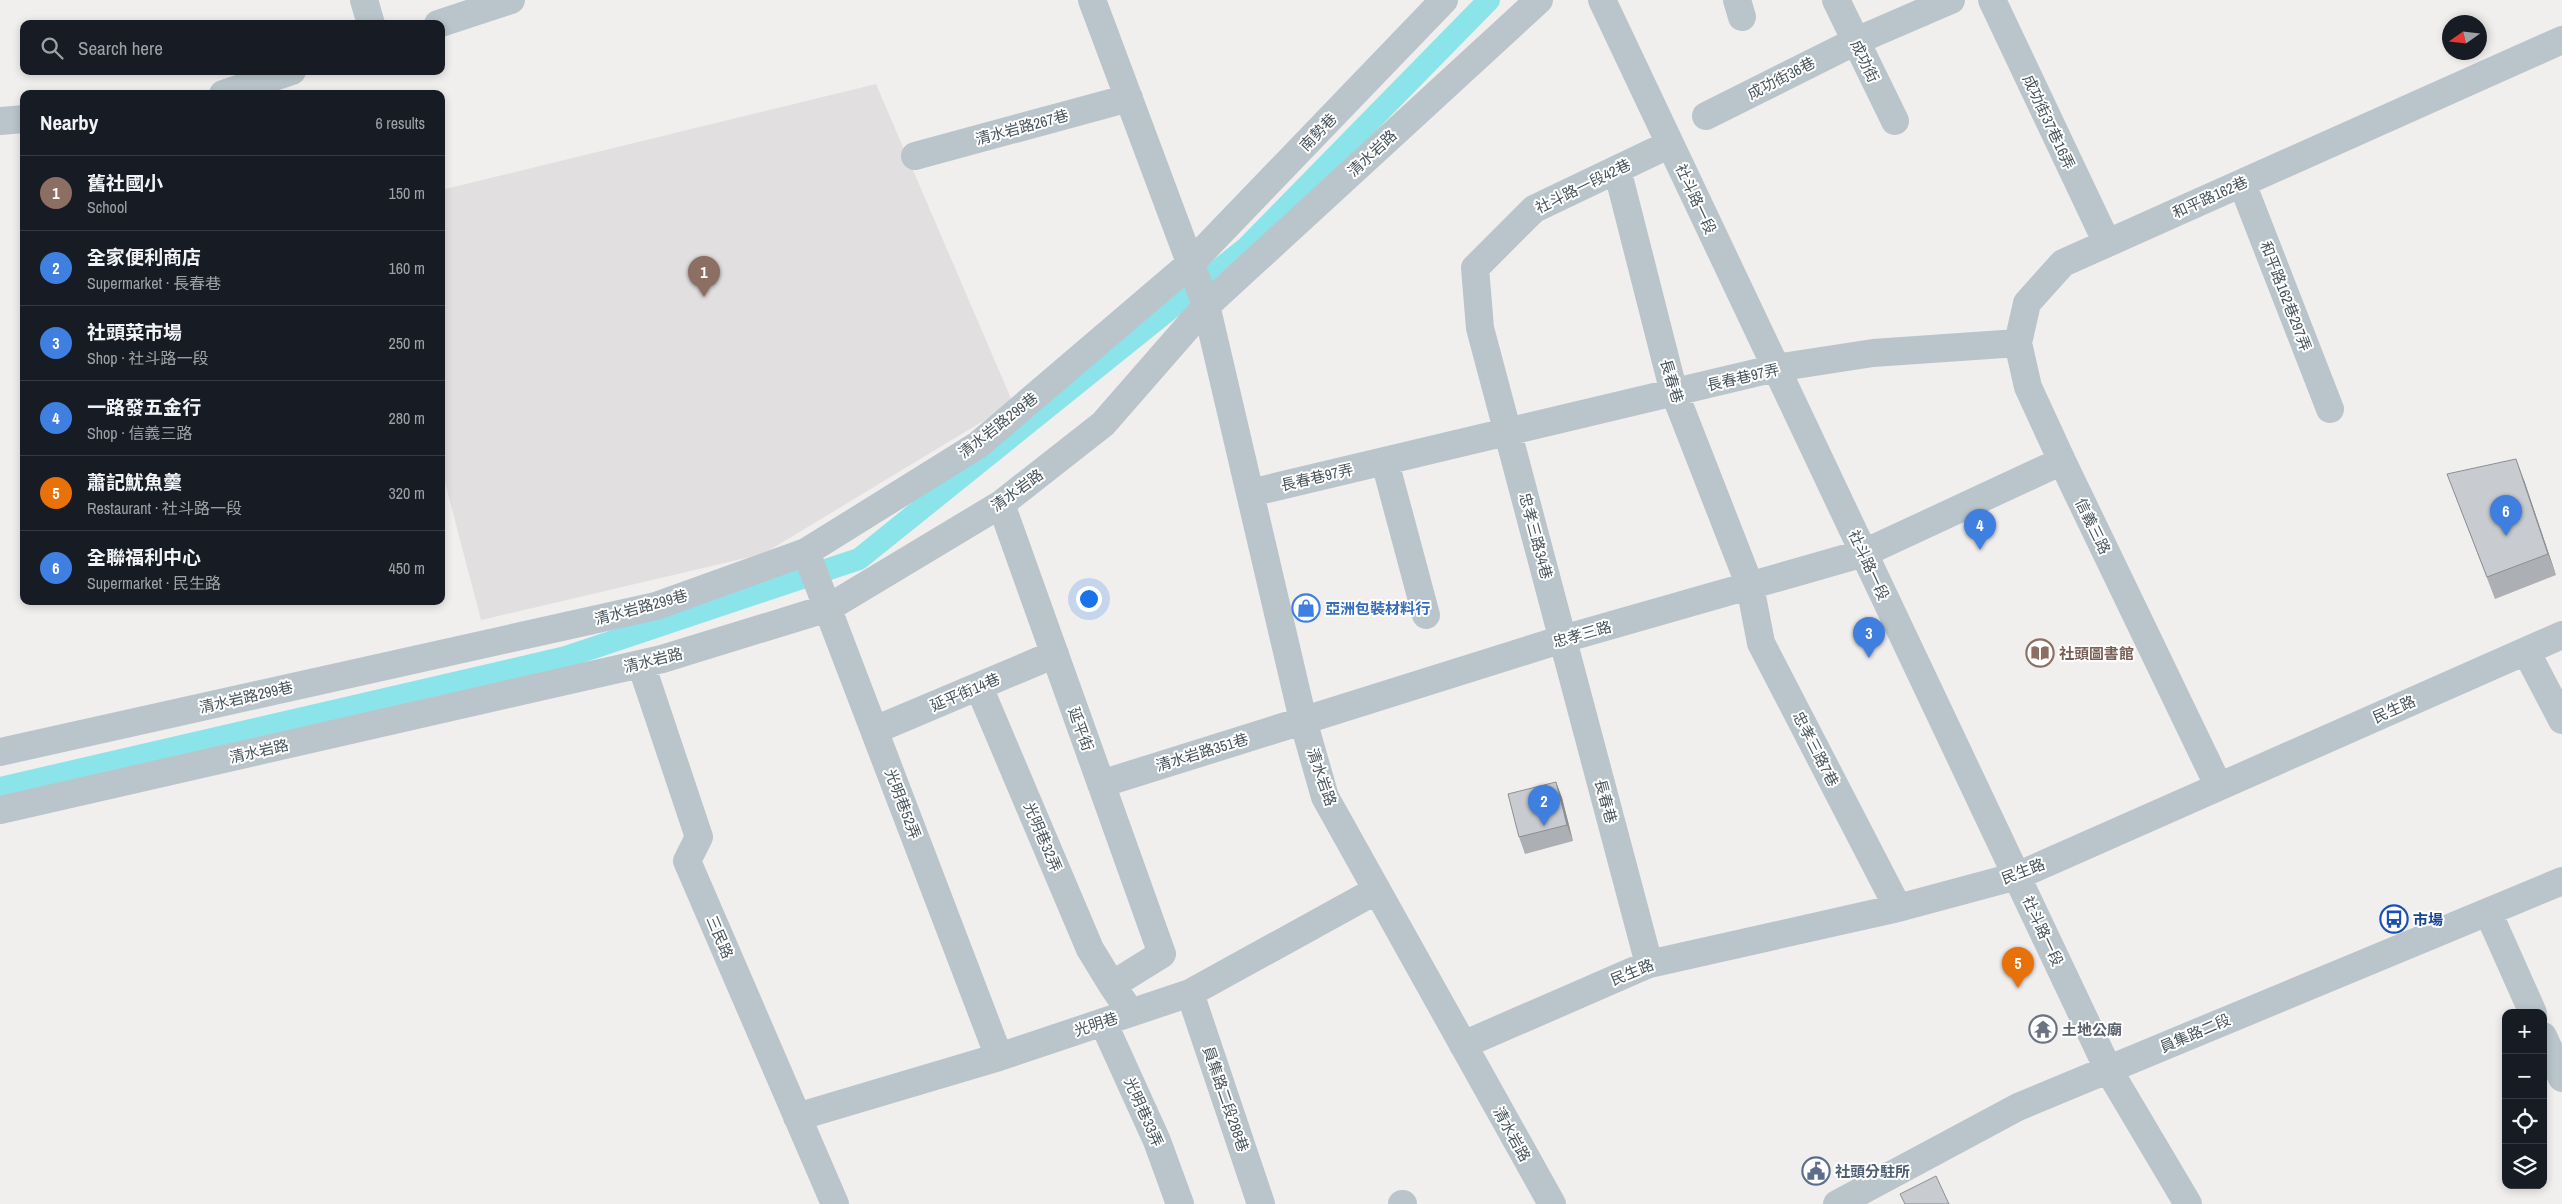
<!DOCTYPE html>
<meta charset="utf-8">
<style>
:root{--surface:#171b24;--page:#242831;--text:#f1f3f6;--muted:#9ea1a6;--line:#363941;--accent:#0f766e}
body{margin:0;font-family:"Archivo Narrow","Noto Sans TC",sans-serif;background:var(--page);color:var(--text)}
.controls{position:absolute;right:15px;bottom:15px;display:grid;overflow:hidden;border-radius:10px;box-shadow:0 2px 8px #0003}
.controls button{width:45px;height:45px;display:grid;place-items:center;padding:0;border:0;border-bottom:1px solid var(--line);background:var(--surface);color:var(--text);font:25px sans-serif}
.compass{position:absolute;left:2442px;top:15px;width:45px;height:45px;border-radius:50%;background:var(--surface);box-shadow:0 2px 8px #0003;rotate:256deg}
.you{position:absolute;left:1088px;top:598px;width:18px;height:18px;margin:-12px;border:4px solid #fff;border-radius:50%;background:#1a73e8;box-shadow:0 0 0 8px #1a73e833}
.badge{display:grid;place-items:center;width:32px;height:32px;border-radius:50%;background:var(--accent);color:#fff;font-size:16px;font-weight:700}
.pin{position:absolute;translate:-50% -41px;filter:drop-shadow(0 1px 2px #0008)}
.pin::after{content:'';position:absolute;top:26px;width:18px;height:15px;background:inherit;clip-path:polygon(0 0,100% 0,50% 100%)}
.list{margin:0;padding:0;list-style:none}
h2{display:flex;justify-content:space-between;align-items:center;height:65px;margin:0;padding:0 20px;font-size:21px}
h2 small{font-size:16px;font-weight:400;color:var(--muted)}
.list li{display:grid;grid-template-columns:32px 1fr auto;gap:15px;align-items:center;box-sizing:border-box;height:75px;padding:0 20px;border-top:1px solid var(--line)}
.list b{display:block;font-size:19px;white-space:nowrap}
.list p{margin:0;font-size:16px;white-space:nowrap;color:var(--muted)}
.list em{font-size:16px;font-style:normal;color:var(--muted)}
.icon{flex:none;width:28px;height:28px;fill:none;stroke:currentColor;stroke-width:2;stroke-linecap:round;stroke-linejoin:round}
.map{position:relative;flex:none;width:2562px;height:1204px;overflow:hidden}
.search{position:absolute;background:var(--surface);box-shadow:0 2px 8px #0003;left:20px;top:20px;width:425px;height:55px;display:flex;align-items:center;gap:12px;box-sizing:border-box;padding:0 18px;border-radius:10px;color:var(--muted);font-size:19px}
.panel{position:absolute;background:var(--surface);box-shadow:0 2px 8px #0003;left:20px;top:90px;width:425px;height:515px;border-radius:10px}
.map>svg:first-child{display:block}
</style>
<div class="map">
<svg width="2562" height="1204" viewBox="0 0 2562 1204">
<rect width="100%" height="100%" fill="#f1eeee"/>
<path fill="#e2dfe0" d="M876 84 1013 403 763 554 481 620 441 467V190Z"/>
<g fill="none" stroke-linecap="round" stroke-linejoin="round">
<path stroke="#8be4e9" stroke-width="22" d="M0 788 566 657 859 559 1247 247 1489 0"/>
<path stroke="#bac5cb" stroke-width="28" d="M364 0 371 24
M1092 0 1206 305 1303 720 1325 797 1552 1204
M1602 0 2108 1069 2188 1204
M1737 0 1742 17
M1836 0 1895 121
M1992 0 2107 243
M438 24 511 0
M223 94 292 71
M1706 116 1856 41 1951 0
M0 121 24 119
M915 156 1129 98
M1617 169 1673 389 1750 586 1761 643 1898 908
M2242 183 2330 409
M1385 462 1426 615
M2063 463 2028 387 2018 343 2027 303 2063 263 2562 40
M1250 493 1776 368 1873 353 2018 343
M1001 504 1162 954 1112 985 1131 1013
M806 552 999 1057
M2526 651 2562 720
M641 664 699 837 687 861 835 1204
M979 687 1090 949 1112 985
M875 730 1055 654
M0 752 656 606 806 552 978 445 1191 263 1444 0
M1101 784 1563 639 1864 553 2047 468 2063 463 2218 785
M0 810 662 659 828 608 1001 504 1103 424 1206 306 1539 0
M2488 912 2533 1013
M1649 964 1480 328 1475 268 1534 209 1670 144
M1190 993 1261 1204
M1103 1022 1157 1141 1180 1204
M2543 1036 2562 1078
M1463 1045 1649 964 1898 908 2017 876 2562 635
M797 1117 999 1057 1190 993 1377 890
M1402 1204H1403
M1837 1204 2018 1107 2562 881"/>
</g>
<path fill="#acafb4" d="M2447 474 2524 480 2556 575 2495 599Z
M1556 782 1562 798 1573 841 1525 854 1519 837Z"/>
<path fill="#8c8f92" d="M2516 459 2524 480 2556 575 2548 554Z
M1556 782 1562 798 1573 841 1567 825Z"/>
<path fill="#c8ccd1" stroke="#8c8f92" d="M2516 459 2548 554 2487 577 2447 474Z
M1556 782 1567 825 1519 837 1508 794Z
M1936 1176 1949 1204H1905L1900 1194Z"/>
<defs>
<g id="shop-ring" transform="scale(1.4375)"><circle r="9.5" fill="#fff" stroke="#3f7fe0" stroke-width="1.5"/><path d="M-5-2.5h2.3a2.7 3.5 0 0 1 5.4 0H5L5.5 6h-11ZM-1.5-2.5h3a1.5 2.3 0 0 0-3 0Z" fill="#3f7fe0"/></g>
<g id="library-ring" transform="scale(1.4375)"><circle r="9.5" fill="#fff" stroke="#8d6e63" stroke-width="1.5"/><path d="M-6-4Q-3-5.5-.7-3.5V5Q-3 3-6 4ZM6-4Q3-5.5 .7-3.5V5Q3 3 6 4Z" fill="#8d6e63"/></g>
<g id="bus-ring" transform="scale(1.4375)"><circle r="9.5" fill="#fff" stroke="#1a4fb4" stroke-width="1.5"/><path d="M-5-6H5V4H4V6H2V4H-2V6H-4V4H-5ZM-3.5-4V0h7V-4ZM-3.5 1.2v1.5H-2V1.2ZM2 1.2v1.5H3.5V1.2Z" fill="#1a4fb4"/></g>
<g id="temple-ring" transform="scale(1.4375)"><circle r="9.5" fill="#fff" stroke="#6b7280" stroke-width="1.5"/><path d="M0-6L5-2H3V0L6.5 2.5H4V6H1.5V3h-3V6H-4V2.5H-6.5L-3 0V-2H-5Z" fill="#6b7280"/></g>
<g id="civic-ring" transform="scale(1.4375)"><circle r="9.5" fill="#fff" stroke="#5c6f8a" stroke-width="1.5"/><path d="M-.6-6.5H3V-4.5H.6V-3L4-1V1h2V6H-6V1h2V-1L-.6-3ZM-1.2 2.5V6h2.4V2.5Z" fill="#5c6f8a"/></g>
</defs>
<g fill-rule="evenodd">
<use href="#shop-ring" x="1306" y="608"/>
<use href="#library-ring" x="2040" y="653"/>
<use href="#bus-ring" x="2394" y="919"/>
<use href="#temple-ring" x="2043" y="1029"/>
<use href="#civic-ring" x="1816" y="1171"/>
</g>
<g text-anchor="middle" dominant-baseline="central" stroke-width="4" stroke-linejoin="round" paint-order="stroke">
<g font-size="15" fill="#47545b" stroke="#fff">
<text transform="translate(1865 61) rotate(64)">成功街</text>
<text transform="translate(1781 78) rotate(-27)">成功街36巷</text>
<text transform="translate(2049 122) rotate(65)">成功街37巷16弄</text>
<text transform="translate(1022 127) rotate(-15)">清水岩路267巷</text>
<text transform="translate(1318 132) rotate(-46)">南勢巷</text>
<text transform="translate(1372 153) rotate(-43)">清水岩路</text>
<text transform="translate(1583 186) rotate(-26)">社斗路一段42巷</text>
<text transform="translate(2210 197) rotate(-24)">和平路162巷</text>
<text transform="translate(1696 199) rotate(65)">社斗路一段</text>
<text transform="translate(2286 296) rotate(69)">和平路162巷297弄</text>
<text transform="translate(1743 377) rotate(-13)">長春巷97弄</text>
<text transform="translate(1672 381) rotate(73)">長春巷</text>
<text transform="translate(998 425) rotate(-38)">清水岩路299巷</text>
<text transform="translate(1317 477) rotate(-13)">長春巷97弄</text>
<text transform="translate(1017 490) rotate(-36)">清水岩路</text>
<text transform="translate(2093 526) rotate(64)">信義三路</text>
<text transform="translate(1536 536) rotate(75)">忠孝三路34巷</text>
<text transform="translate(1869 565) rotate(65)">社斗路一段</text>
<text transform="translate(641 607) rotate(-15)">清水岩路299巷</text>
<text transform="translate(1582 634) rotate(-16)">忠孝三路</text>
<text transform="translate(653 660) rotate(-14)">清水岩路</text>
<text transform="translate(965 692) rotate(-23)">延平街14巷</text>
<text transform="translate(246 697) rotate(-13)">清水岩路299巷</text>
<text transform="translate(2394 709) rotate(-24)">民生路</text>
<text transform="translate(1081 729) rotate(70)">延平街</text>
<text transform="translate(1816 749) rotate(63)">忠孝三路7巷</text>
<text transform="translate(259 751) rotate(-13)">清水岩路</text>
<text transform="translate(1202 752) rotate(-17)">清水岩路351巷</text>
<text transform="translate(1322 777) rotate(71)">清水岩路</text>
<text transform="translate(1606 801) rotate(75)">長春巷</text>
<text transform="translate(903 804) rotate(69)">光明巷52弄</text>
<text transform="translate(1043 837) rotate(67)">光明巷32弄</text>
<text transform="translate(2023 871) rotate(-21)">民生路</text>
<text transform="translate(2043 931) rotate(65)">社斗路一段</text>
<text transform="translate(720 937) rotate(67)">三民路</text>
<text transform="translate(1632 972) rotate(-22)">民生路</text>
<text transform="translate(1096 1024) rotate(-18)">光明巷</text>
<text transform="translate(2195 1033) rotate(-23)">員集路二段</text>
<text transform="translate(1226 1099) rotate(71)">員集路二段288巷</text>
<text transform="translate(1144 1112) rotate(66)">光明巷33弄</text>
<text transform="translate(1512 1134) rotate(61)">清水岩路</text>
</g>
<g font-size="15" font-weight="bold" fill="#366cbe" stroke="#fff" text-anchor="start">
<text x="1325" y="608">亞洲包裝材料行</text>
</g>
<g font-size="15" font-weight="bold" fill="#785e54" stroke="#fff" text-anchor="start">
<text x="2059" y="653">社頭圖書館</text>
</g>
<g font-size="15" font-weight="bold" fill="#164399" stroke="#fff" text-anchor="start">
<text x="2413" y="919">市場</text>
</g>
<g font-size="15" font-weight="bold" fill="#5b616d" stroke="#fff" text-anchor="start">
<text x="2062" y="1029">土地公廟</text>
</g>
<g font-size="15" font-weight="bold" fill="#4e5e75" stroke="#fff" text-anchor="start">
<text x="1835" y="1171">社頭分駐所</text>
</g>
</g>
</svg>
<div class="controls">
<button>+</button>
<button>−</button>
<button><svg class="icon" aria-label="locate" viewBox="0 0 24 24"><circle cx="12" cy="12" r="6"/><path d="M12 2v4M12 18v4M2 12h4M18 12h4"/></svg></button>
<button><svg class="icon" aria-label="layers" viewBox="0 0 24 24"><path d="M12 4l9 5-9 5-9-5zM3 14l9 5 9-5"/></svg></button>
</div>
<svg class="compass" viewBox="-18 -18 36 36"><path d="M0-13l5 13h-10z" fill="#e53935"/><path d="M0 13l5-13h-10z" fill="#9ea1a6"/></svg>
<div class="you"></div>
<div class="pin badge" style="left:704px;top:297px;background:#8d6e63">1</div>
<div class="pin badge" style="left:1544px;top:826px;background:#3f7fe0">2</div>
<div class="pin badge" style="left:1869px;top:658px;background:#3f7fe0">3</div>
<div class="pin badge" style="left:1980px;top:550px;background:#3f7fe0">4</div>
<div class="pin badge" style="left:2018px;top:988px;background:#e8710a">5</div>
<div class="pin badge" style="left:2506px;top:536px;background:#3f7fe0">6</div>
<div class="search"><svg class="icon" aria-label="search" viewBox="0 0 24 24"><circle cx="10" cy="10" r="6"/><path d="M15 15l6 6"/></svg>Search here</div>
<section class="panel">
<h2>Nearby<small>6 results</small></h2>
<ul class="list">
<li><span class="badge" style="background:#8d6e63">1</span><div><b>舊社國小</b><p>School</p></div><em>150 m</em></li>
<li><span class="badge" style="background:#3f7fe0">2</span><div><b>全家便利商店</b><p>Supermarket · 長春巷</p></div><em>160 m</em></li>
<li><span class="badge" style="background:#3f7fe0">3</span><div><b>社頭菜市場</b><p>Shop · 社斗路一段</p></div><em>250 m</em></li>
<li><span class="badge" style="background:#3f7fe0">4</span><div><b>一路發五金行</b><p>Shop · 信義三路</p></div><em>280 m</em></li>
<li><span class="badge" style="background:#e8710a">5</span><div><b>蕭記魷魚羹</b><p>Restaurant · 社斗路一段</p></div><em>320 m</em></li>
<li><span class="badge" style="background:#3f7fe0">6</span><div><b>全聯福利中心</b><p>Supermarket · 民生路</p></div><em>450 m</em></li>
</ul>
</section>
</div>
